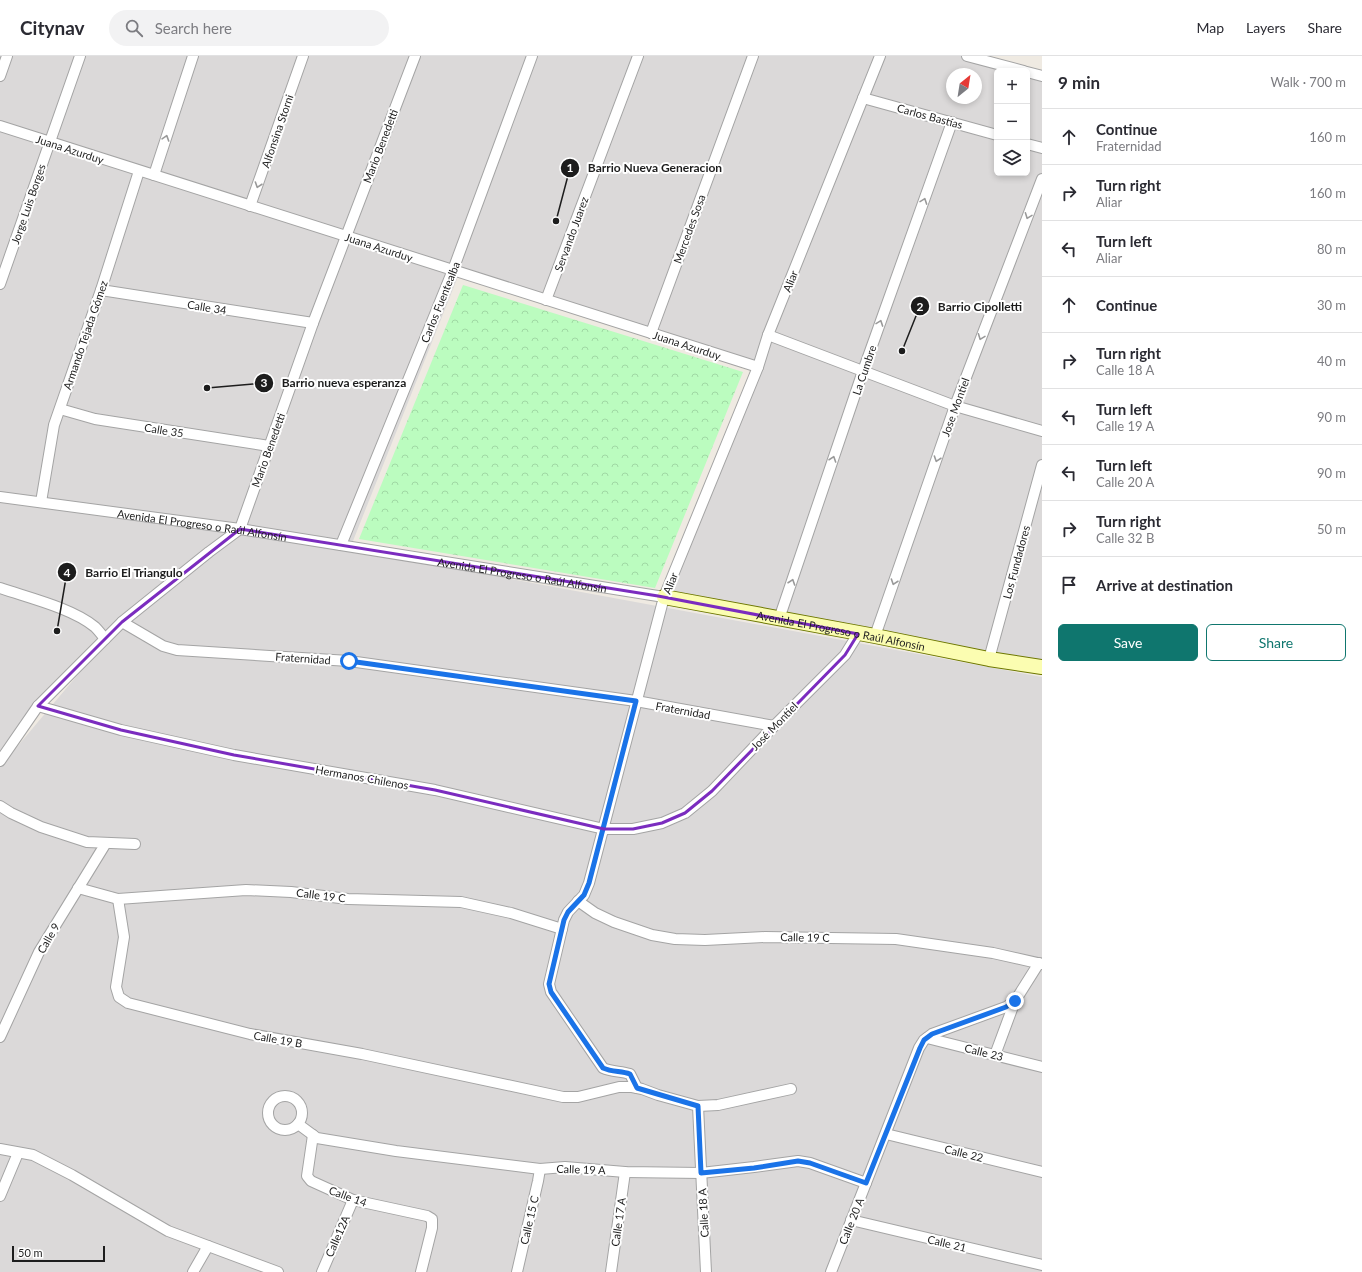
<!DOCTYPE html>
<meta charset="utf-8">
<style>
:root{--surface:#fff;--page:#f2f2f3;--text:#2b2b33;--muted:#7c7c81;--line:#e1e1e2;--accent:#0f766e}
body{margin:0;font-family:Lato,sans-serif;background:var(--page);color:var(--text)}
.controls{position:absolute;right:12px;top:12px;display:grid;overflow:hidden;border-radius:6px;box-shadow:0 2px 6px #0003}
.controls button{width:36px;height:36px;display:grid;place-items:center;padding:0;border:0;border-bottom:1px solid var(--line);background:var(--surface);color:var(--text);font:20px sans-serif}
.compass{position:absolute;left:946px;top:12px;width:36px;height:36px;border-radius:50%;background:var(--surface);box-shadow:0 2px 6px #0003;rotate:30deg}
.scale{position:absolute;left:12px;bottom:10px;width:93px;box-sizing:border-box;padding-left:4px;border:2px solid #1d1d1d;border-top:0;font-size:11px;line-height:14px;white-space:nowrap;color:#1d1d1d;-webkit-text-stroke:3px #fff;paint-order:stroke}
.stop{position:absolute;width:12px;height:12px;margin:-9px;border:3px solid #1a73e8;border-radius:50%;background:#fff}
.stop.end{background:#1a73e8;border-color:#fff;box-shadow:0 1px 4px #0008}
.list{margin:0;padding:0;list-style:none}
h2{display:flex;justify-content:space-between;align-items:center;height:52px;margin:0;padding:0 16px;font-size:17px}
h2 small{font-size:13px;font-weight:400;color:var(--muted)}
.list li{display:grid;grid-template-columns:26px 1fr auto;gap:12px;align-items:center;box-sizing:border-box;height:56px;padding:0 16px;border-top:1px solid var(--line)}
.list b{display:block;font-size:15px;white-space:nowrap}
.list p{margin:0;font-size:13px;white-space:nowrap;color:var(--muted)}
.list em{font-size:13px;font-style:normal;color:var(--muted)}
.actions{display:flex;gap:8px;padding:12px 16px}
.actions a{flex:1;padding:9px 0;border:1px solid var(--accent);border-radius:6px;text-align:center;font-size:14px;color:var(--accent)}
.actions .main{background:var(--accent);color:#fff}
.icon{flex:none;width:22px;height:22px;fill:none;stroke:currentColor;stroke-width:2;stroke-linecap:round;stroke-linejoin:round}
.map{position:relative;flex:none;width:1042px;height:1216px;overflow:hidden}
header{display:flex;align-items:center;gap:24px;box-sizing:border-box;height:56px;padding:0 20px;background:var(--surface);border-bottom:1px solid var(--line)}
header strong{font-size:19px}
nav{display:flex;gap:22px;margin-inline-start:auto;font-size:14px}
.search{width:280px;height:36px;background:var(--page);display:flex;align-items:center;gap:10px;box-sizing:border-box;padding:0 14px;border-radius:22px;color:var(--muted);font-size:15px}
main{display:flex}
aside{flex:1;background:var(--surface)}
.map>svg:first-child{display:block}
</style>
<header>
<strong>Citynav</strong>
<div class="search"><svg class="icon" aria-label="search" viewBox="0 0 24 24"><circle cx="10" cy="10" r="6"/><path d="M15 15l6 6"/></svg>Search here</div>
<nav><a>Map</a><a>Layers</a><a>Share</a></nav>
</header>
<main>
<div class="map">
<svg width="1042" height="1216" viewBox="0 0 1042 1216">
<defs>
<pattern id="park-crowns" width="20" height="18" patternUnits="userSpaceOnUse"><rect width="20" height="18" fill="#bbfcbf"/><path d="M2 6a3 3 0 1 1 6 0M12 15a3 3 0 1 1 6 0" fill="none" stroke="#a0d8a4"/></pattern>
</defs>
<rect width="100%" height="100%" fill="#efeae2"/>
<path fill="#dbd9d9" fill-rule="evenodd" d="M0 0H967L1024 15H997V117H1027V16L1042 20V611L664 541 757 311 453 215 457 223 351 490 262 477 1042 621V1216H0V711L118 571 38 650 0 705ZM952 18H976V42H952Z"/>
<path fill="url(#park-crowns)" d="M463 229 743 316 655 532 359 483Z"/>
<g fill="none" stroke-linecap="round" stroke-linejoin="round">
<g stroke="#a4a4a4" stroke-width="12">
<g id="street">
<path d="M967 0 1024 15"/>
<path d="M1027 16 1042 20"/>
<path d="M0 20 7 0"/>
<path d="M863 42 997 79"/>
<path d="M0 70 758 311"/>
<path d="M1027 88 1042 92"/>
<path d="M154 119 193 0"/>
<path d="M250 150 303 0"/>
<path d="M0 228 80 0"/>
<path d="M101 234 313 267"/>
<path d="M546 244 638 0"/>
<path d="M651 277 753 0"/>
<path d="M768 279 955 350 1042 375"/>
<path d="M60 353 95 363 269 390"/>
<path id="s1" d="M0 441 240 473 664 541"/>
<path d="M41 446 54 369 101 234 139 115"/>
<path d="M341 489 453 214 532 0"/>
<path d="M0 532C29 542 72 552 95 571 99 575 102 579 105 583"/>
<path d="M779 563 863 315 952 66"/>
<path d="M122 566 163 590 177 594 349 605 636 645 774 670"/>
<path d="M875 580 955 350 1042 123"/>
<path d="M989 603 1042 409"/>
<path d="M38 650 121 674 234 699 435 734 604 773H633L662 767 685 757 712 735 774 670 845 599 858 578"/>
<path d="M0 705 38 650 122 566 209 496 240 473 313 267 415 0"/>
<path d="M0 750 11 757 41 771 87 786 135 788"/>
<path d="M78 832 118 843 246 834 291 836 348 843 461 846 511 857 562 873"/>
<path d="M118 843 124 881 116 931 119 941 128 947 250 978 362 998 563 1041H578L619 1031H632L642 1033 658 1039 698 1050 718 1049 791 1033"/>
<path d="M578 845 595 857 614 866 652 879 675 883 705 884 765 881 896 883 993 897 1042 908"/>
<path d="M0 981 39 896 106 787"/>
<path d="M927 982 1042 1011"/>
<path d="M995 999 1015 945"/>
<path d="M637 1032 630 1018C621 1015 612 1016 603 1012L551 936 549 928 564 864 568 856 584 839 589 827 664 541 758 311 768 279 880 0"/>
<circle cx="285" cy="1057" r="17"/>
<path d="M698 1050 706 1216"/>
<path d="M298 1068 317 1082 396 1095 540 1113 565 1111 625 1116 701 1117 754 1111 798 1105 810 1107 866 1127"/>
<path d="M886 1078 1042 1116"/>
<path d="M313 1079 307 1120 311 1125 353 1144 427 1160 432 1163V1172L421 1216"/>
<path d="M0 1093 33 1099 72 1119 168 1175 278 1216"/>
<path d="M0 1140 18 1097"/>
<path d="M851 1164 1042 1209"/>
<path d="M193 1216 208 1190"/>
<path d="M322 1216 353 1144"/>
<path d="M517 1216 538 1125 540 1113"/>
<path d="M611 1216 625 1116"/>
<path d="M831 1216 919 992 924 984 932 978 1006 951 1015 945 1039 907"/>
</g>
</g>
<g stroke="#6d7700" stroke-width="16">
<g id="secondary">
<path id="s2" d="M664 541 875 580 989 603 1042 611"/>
</g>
</g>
<use href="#street" stroke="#fff" stroke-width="10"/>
<use href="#secondary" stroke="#fbfdb1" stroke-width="14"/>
</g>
<defs><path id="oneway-chevron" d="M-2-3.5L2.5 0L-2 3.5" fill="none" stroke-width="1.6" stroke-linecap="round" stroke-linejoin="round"/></defs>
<g stroke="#999">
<use href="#oneway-chevron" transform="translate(166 82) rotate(-72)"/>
<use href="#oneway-chevron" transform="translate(258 129) rotate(109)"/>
<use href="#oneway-chevron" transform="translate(924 145) rotate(-70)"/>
<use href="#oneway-chevron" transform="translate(1028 160) rotate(111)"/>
<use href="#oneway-chevron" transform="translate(880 267) rotate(-70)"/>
<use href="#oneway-chevron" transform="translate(981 281) rotate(111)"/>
<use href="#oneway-chevron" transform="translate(833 403) rotate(-71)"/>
<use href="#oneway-chevron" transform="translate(937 403) rotate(109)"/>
<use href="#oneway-chevron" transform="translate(792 526) rotate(-71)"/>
<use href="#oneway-chevron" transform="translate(894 526) rotate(109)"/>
</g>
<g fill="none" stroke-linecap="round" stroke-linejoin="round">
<path stroke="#1a73e8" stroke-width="5" d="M349 605 636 645 589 827 584 839 568 856 564 864 549 928 551 936 603 1012C612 1016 621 1015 630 1018L637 1032 698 1050 701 1117 754 1112 798 1105 810 1107 866 1127 920 992 924 984 932 978 1006 951 1015 945"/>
</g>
<path fill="none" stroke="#7b2cbf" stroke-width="3" stroke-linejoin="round" d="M240 473 658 540 858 578 845 599 712 735 685 757 662 767 633 773H604L435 734 234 699 121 674 38 650 122 566Z"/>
<g text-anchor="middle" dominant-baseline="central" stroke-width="4" stroke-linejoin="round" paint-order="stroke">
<g font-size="11" fill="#1d1d1d" stroke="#fff">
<text transform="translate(930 60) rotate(15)">Carlos Bastías</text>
<text transform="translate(277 75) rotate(-71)">Alfonsina Storni</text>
<text transform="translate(380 90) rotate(-69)">Mario Benedetti</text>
<text transform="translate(70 93) rotate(18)">Juana Azurduy</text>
<text transform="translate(28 148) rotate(-71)">Jorge Luis Borges</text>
<text transform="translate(689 173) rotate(-70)">Mercedes Sosa</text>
<text transform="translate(571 178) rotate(-70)">Servando Juarez</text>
<text transform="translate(379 191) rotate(18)">Juana Azurduy</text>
<text transform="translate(790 225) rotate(-68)">Aliar</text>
<text transform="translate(440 246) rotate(-68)">Carlos Fuentealba</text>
<text transform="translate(207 251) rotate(9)">Calle 34</text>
<text transform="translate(85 279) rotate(-71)">Armando Tejada Gómez</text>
<text transform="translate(687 289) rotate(18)">Juana Azurduy</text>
<text transform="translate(864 314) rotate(-71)">La Cumbre</text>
<text transform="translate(955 351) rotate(-70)">Jose Montiel</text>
<text transform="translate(164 374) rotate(9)">Calle 35</text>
<text transform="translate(268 394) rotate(-70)">Mario Benedetti</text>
<text stroke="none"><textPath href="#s1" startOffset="204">Avenida El Progreso o Raúl Alfonsín</textPath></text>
<text transform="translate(1016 506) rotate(-75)">Los Fundadores</text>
<text stroke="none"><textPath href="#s1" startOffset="528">Avenida El Progreso o Raúl Alfonsín</textPath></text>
<text transform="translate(670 527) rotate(-68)">Aliar</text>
<text stroke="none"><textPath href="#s2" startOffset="180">Avenida El Progreso o Raúl Alfonsín</textPath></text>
<text transform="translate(303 602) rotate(4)">Fraternidad</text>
<text transform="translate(683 654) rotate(10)">Fraternidad</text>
<text transform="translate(774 670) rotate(-46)">José Montiel</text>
<text transform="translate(362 721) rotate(10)">Hermanos Chilenos</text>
<text transform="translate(321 839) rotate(7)">Calle 19 C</text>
<text transform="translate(805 881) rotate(1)">Calle 19 C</text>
<text transform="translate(48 882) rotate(-60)">Calle 9</text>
<text transform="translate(278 983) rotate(10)">Calle 19 B</text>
<text transform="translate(984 996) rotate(14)">Calle 23</text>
<text transform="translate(964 1097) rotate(14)">Calle 22</text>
<text transform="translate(581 1113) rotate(2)">Calle 19 A</text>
<text transform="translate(348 1140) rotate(20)">Calle 14</text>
<text transform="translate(703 1157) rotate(-93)">Calle 18 A</text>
<text transform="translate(529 1164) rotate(-77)">Calle 15 C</text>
<text transform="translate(851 1165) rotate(-68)">Calle 20 A</text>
<text transform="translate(618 1166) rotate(-82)">Calle 17 A</text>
<text transform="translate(337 1180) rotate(-66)">Calle12A</text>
<text transform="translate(947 1187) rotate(13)">Calle 21</text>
</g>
</g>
<path fill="none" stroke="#1d1d1d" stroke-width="1.5" d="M556 165L570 112M902 295L920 250M207 332L264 327M57 575L67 516"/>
<g fill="#1d1d1d" stroke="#fff" stroke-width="1.5">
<circle cx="556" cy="165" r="4"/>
<circle cx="902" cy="295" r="4"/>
<circle cx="207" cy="332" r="4"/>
<circle cx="57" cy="575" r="4"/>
<circle cx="570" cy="112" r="10"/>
<circle cx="920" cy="250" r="10"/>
<circle cx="264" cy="327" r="10"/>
<circle cx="67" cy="516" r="10"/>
</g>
<g font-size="12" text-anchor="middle" font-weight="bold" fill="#fff">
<text x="570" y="116">1</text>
<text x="920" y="255">2</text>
<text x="264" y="331">3</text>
<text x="67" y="521">4</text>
</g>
<g font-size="12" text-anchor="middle" font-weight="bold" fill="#1d1d1d" stroke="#fff" stroke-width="4" stroke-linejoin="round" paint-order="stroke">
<text x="655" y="116">Barrio Nueva Generacion</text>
<text x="980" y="255">Barrio Cipolletti</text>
<text x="344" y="331">Barrio nueva esperanza</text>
<text x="134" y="521">Barrio El Triangulo</text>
</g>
</svg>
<div class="controls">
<button>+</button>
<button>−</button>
<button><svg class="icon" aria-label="layers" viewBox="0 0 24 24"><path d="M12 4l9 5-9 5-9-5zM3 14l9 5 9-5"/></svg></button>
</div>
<svg class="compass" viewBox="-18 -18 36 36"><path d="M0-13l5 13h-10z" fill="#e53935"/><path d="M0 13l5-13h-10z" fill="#7c7c81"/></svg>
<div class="scale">50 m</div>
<div class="stop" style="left:349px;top:605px"></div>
<div class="stop end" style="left:1015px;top:945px"></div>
</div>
<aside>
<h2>9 min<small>Walk · 700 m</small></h2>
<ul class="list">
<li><svg class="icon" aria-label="ahead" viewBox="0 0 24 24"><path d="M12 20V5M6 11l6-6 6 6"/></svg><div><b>Continue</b><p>Fraternidad</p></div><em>160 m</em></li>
<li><svg class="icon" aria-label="right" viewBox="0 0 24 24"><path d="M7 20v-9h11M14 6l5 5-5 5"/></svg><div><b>Turn right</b><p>Aliar</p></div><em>160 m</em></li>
<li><svg class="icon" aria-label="left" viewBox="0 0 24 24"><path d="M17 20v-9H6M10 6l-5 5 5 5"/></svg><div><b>Turn left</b><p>Aliar</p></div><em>80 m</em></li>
<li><svg class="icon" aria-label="ahead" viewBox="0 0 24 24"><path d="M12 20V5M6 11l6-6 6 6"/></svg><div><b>Continue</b></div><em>30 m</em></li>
<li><svg class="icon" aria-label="right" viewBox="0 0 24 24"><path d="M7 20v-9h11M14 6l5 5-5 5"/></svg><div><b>Turn right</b><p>Calle 18 A</p></div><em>40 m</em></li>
<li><svg class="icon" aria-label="left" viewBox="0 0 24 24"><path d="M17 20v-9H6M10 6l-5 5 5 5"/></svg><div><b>Turn left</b><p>Calle 19 A</p></div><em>90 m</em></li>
<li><svg class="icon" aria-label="left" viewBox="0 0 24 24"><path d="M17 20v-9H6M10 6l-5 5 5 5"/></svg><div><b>Turn left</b><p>Calle 20 A</p></div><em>90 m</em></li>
<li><svg class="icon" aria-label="right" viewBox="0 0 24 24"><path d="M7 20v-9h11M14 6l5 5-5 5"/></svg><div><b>Turn right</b><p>Calle 32 B</p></div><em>50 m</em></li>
<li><svg class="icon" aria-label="arrive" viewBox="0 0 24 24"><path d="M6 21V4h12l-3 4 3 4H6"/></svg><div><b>Arrive at destination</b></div></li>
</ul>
<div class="actions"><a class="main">Save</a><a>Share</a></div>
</aside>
</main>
